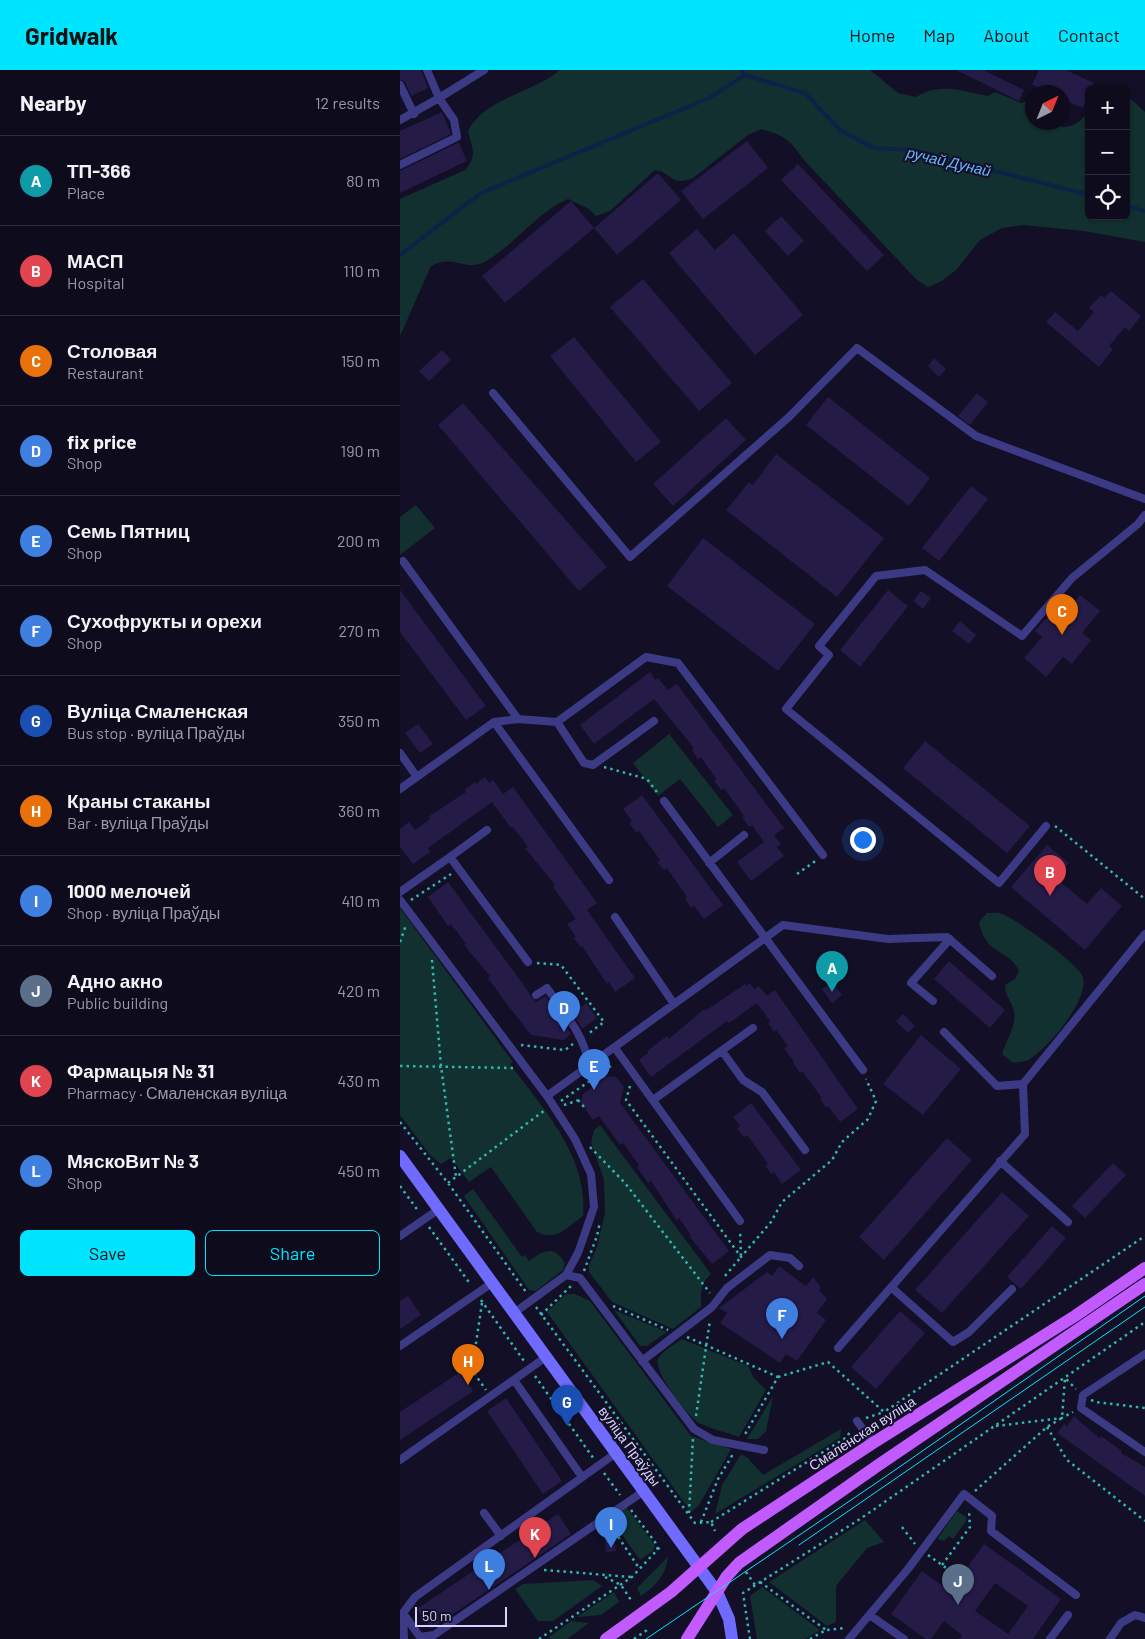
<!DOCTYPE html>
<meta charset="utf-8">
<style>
:root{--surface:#0e0b1c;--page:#171425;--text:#f1f3f6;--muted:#9b9ba3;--line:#2e2b3b;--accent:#00e5ff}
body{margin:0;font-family:Barlow,sans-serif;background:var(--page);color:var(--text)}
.controls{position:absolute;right:15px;top:15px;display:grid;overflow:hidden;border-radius:8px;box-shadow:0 1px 4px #0004}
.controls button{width:45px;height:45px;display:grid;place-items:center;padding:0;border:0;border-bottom:1px solid var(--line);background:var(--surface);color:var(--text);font:25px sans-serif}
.compass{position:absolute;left:625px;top:15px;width:45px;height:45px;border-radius:50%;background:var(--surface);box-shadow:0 1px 4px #0004;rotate:43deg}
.scale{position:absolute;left:15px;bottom:12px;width:92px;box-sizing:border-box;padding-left:5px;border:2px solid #d9d4ff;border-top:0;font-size:14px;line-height:18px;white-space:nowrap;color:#d9d4ff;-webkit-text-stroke:4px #130f26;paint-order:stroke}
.you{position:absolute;left:462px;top:769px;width:18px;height:18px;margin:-12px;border:4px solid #fff;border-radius:50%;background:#1a73e8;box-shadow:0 0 0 8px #1a73e833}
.badge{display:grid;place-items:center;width:32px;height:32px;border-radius:50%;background:var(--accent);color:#fff;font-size:16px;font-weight:700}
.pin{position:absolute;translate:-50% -41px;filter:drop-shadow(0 1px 2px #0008)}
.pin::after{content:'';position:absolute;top:26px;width:18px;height:15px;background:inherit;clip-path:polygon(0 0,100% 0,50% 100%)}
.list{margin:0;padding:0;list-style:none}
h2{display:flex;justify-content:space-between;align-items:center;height:65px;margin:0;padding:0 20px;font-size:21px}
h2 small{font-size:16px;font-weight:400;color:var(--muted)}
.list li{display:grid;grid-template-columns:32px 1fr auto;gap:15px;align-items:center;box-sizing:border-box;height:90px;padding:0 20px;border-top:1px solid var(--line)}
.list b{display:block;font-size:19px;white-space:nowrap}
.list p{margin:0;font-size:16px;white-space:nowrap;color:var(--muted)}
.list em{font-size:16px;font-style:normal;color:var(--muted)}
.actions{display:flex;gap:10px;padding:15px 20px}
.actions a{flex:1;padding:11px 0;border:1px solid var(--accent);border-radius:8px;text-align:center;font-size:18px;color:var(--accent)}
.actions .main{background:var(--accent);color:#111}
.icon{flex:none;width:28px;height:28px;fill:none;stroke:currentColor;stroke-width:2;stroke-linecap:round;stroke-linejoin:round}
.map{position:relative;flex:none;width:745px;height:1569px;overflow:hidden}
header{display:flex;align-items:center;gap:30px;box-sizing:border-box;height:70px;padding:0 25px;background:var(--accent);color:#111}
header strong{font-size:24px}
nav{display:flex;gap:28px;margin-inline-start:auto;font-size:18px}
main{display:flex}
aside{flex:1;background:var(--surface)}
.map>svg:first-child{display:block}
</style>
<header>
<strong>Gridwalk</strong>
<nav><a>Home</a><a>Map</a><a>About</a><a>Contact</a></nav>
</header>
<main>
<aside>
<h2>Nearby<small>12 results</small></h2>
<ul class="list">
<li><span class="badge" style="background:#0f9aa8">A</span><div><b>ТП-366</b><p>Place</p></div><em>80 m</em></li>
<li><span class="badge" style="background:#e0444e">B</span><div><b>МАСП</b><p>Hospital</p></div><em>110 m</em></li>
<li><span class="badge" style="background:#e8710a">C</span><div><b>Столовая</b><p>Restaurant</p></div><em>150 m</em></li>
<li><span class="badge" style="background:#3f7fe0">D</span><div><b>fix price</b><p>Shop</p></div><em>190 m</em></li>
<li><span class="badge" style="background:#3f7fe0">E</span><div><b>Семь Пятниц</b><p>Shop</p></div><em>200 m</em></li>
<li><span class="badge" style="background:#3f7fe0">F</span><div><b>Сухофрукты и орехи</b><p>Shop</p></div><em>270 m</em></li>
<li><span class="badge" style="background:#1a4fb4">G</span><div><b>Вуліца Смаленская</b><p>Bus stop · вуліца Праўды</p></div><em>350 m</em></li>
<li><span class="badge" style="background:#e8710a">H</span><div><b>Краны стаканы</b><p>Bar · вуліца Праўды</p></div><em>360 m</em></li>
<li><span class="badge" style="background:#3f7fe0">I</span><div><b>1000 мелочей</b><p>Shop · вуліца Праўды</p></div><em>410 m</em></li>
<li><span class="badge" style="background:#5c6f8a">J</span><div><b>Адно акно</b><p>Public building</p></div><em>420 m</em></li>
<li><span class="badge" style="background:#e0444e">K</span><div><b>Фармацыя № 31</b><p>Pharmacy · Смаленская вуліца</p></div><em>430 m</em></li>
<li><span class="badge" style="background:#3f7fe0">L</span><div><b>МяскоВит № 3</b><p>Shop</p></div><em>450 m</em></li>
</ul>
<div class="actions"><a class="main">Save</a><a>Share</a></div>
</aside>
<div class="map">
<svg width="745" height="1569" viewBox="0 0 745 1569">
<rect width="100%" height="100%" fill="#130f26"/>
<path fill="#12302f" d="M160 0H470L498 23 516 27C539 12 563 21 588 26L595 22 621 33 632 30V52L658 53 662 57C675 57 681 51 689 41V146H726V25L745 42V172L684 161 623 155 602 158 580 170 556 200 542 211 528 217 516 209 403 89C390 69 383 65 361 59L348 65 293 108C271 117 273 103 255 100L210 141 196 146 189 139 168 129C137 142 116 174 86 191 66 203 54 183 31 196L0 266V129L65 100C78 86 72 78 68 61 84 28 133 23 160 0Z
M16 435 35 458 0 485V447Z
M269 664 333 745 318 757 280 709 258 726 233 693Z
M0 838 113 992 110 994C144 1040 188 1086 183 1146 167 1157 156 1172 137 1162L91 1097 69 1112 51 1088 41 1094 30 1085 0 1045Z
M587 843C591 843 598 842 602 844 615 848 680 895 683 907 689 930 648 979 628 990 624 992 618 992 613 993L602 984C606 970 617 956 614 941 612 932 605 926 605 915L615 909 619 901C608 877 586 887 579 852Z
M200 1055 311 1204C300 1213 301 1223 301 1237L273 1259 212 1232 189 1202V1195L197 1177 205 1143 204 1110 191 1072 194 1060Z
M73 1119 122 1187 125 1185 129 1191C144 1180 154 1175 165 1193L163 1200 136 1221 129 1220 64 1126Z
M166 1224H175L190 1231 291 1366 331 1379 299 1435 291 1442 147 1242Z
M214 1240 267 1262 247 1276H240Z
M282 1269 348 1296 354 1308 366 1320 339 1367C326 1362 311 1359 299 1353 288 1347 253 1301 258 1289 262 1281 275 1274 282 1269Z
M373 1326 366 1361 358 1369H347Z
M441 1359 440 1368 315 1444 322 1415 341 1384 348 1388 363 1405Z
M226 1437 255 1475 253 1481 240 1490 210 1448Z
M557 1441 566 1447V1451L553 1469 549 1466 544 1471 537 1469Z
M465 1450 484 1472 467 1478 436 1516V1552L427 1556 369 1512Z
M268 1487C265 1507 257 1514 241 1526L237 1518Z
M193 1510 202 1516 153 1551H138L115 1519 123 1514Z
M362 1517 420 1560 405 1569H357L350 1526Z
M214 1522 219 1532 201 1545 177 1547Z
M171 1551 189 1553 167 1569H150L149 1567Z"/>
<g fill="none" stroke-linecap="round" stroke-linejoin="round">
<path stroke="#0c2248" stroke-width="4" d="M342 0 345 5 405 23 440 60 474 78 513 80 689 125
M726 136 745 141
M0 185 81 123 309 28 345 5"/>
</g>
<path fill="#241b47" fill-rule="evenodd" d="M0 0H21L28 18 11 26 5 12 0 9Z
M556 0H583L624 20 619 31Z
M639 0H666L694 13 692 19H689V25L683 38 662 29V22H649L632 15Z
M42 42 51 64 0 89V61Z
M347 71 368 98 303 149 281 121Z
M57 73H59L67 91 0 123V101Z
M398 94 484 185 467 201 381 110Z
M258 103 281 130 217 185 194 158Z
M171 131 194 158 105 233 82 206Z
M381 146 404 171 388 186 365 161Z
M297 159 315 180 334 163 403 245 355 285 269 183Z
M243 209 332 313 299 341 210 237Z
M711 221 741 246 729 261 725 257 709 276 713 279 699 297 646 252 655 242 678 261 694 242 689 238 701 225 704 228Z
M174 267 261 372 236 392 150 286Z
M42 280 51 290 29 311 19 301Z
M534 288 546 299 539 307 528 296Z
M577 323 588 332 570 355 558 346Z
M428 327 530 408 509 436 406 355Z
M63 333 207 497 179 521 38 355Z
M326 348 346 370 273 436 253 414Z
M376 384 484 468 437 527 326 440 349 412 353 415Z
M571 416 588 429 539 491 522 478Z
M303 468 415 554 378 601 267 516Z
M0 520 86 636 66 650 0 562Z
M488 520 508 536 460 597 440 580Z
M521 521 531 528 523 539 513 531Z
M680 525 700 541 682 563 691 570 672 594 663 587 646 607 624 588 642 567 635 561 655 538 663 545Z
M560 551 576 565 569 574 552 561Z
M250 602 255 610 258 608 268 620 277 614 384 758 374 765 381 774 377 777 384 786 351 811 337 792 364 772 352 755 349 757 342 747 344 746 324 718 321 720 314 711 316 709 301 687 298 689 292 680 294 678 254 629 194 674 180 655Z
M18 654 33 674 20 683 5 663Z
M525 671 630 756 607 783 503 698Z
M85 707 89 713 93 710 103 724 113 717 197 833 187 840 235 908 215 922 209 912 207 914 182 876 180 877 174 868 176 867 167 854 176 849 153 817 155 815 125 778 128 777 113 757 111 758 92 732 28 778 30 782 13 794 0 777V759L9 752 15 760 30 749 28 747 66 722 64 720 75 712 76 714Z
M242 725 323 835 304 849 294 836 291 838 285 829 287 827 267 798 264 800 257 792 260 790 239 761 236 762 229 753 232 751 223 739Z
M647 775 669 793 656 808 687 834 701 818 722 836 685 880 611 817Z
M48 812 128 921 132 928 136 932 146 926 171 964 163 970 131 965 103 929 88 908 90 906 64 875 66 874 51 854 48 856 28 827Z
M549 891 605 940 590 958 534 909Z
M432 912 442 925 432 933 422 919Z
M350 913 354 919 359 916 367 926 375 920 458 1039 440 1052 428 1036 426 1038 420 1029 422 1028 402 1001 400 1003 393 993 394 992 384 978 388 976 376 960 374 962 368 953 370 951 357 933 329 953 327 951 251 1007 239 990 248 983 247 981 267 966 269 969 304 939 305 941 345 914 346 916Z
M186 933 197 948 182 959 172 942Z
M503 944 515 956 508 963 496 951Z
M521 965 561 999 523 1045 483 1014Z
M207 1006 216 1007 224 1017 220 1033 329 1181 312 1194 289 1166 291 1165 279 1148 277 1151 251 1111 248 1113 237 1097 239 1095 223 1073 220 1075 199 1046 193 1050 181 1033 183 1024Z
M351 1033 401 1100 382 1114 374 1102 371 1104 366 1096 368 1094 347 1065 344 1067 337 1059 340 1056 333 1047Z
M547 1068 572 1090 484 1190 459 1167Z
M713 1093 726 1105 685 1148 672 1136Z
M602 1122 629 1146 542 1243 515 1220Z
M652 1156 666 1168 621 1219 607 1207Z
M379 1196 406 1216 413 1207 421 1218 419 1220 427 1229 417 1243 426 1250 397 1291 386 1284 380 1293 320 1253 327 1243 319 1238 367 1202 372 1206Z
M8 1226 21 1245 0 1259V1231Z
M500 1241 525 1263 476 1319 451 1297Z
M60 1302 73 1321 0 1370V1342Z
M106 1328 162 1411 143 1424 87 1341Z
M674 1346 692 1362 700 1368 701 1366 722 1381 721 1383 745 1397V1426L657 1363 664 1354 667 1356Z
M158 1444 171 1464 31 1559 17 1539Z
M204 1459 215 1473 216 1481 206 1482Z
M584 1474 661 1529 633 1569H559L562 1565 544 1551 531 1569H526L491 1544 522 1501 550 1521ZM595 1513 628 1536 608 1564 575 1541Z"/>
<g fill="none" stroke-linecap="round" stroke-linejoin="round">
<path stroke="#2fb8b0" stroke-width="2.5" stroke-dasharray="2.5 4" stroke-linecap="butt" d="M204 697 247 709 259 725
M655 756 745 829
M397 804 417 790
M11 830 51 804
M0 872 6 855
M32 890 41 996 56 1107
M137 893 161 895 204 952 188 964
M121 975 165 980 173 974
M0 996 113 998
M230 1016 226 1030 341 1187 371 1152 382 1132 432 1090 442 1072 468 1049 476 1031 466 1009
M178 1030 184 1037
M161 1031 214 994
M164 1035 182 1029
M0 1052 48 1113 126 1222
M190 1077 225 1113 310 1223
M48 1113 145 1040
M0 1116 19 1142
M29 1157 71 1215
M184 1201 197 1166 200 1152
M325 1206 341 1187 340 1160
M81 1230 124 1291
M82 1233 72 1300 86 1320
M213 1236 268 1260
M136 1237 295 1453 311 1452 315 1461
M141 1245 172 1215
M287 1267 378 1307 344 1366
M135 1306 194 1389
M378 1307 428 1292 484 1342 745 1166
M691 1330 696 1332 745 1338
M296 1346 310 1250
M466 1348 484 1342
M596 1356 662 1348 673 1342
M647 1357 667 1390 745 1451
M204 1403 220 1425
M575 1421 647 1357 662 1348 665 1308 676 1319
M231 1440 255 1472 258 1480
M289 1443 293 1368
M301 1452 318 1409 333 1384
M311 1452 447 1367 451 1360
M211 1456 239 1498
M502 1457 515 1474
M528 1485 560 1508
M542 1495 570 1457 569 1441
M144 1500 231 1507
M346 1502 355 1515
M205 1507 221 1515 231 1530
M360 1512 426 1560
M139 1569 232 1507 260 1477
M234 1569 250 1558
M350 1569 343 1523 460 1449 745 1252
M410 1569 426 1560 446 1558"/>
<path stroke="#3d3a85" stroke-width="8" d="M0 15 14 44
M0 50 39 28 27 0
M0 95 57 67 54 50 39 28 84 0
M93 323 230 487 389 347 457 278 576 366 745 429
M3 491 118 649
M94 652 209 810
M157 652 184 693 193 695 254 651
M0 683 17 707
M0 719 94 652 118 649 157 652 246 587 278 593 423 785
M264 731 463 1000
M646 756 599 813 386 639 429 585 419 576 476 506 525 500 622 566 672 508 738 454 745 445
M50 787 87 760
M309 793 344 765
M0 822 50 787 128 892
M0 830 147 1026 175 1069 191 1104 194 1137 178 1183 166 1205 114 1243
M215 847 274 934
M136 925 147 918C164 942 185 966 189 996
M533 931 511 913 550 869
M544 962 597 1016 623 1014
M215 978 340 1151
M322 981 343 1010 362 1022 405 1080
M147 1026 383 855 488 869 547 867 592 906
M253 1030 353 958
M600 1091 668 1152
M0 1166 39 1139
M166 1205 180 1208 294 1359 313 1370 364 1380
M491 1217 553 1272 569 1262 612 1219
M0 1276 92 1213
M438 1278 625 1064 623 1014 745 864
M745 1284 683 1325 681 1338 745 1382
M242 1291 312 1237 327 1218 370 1185 390 1188 399 1196
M114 1310 182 1407
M457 1351 473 1373
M0 1390 146 1287
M84 1443 101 1466
M3 1543 20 1567 34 1565 244 1421
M471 1546 504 1569
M4 1569 3 1543 15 1527 216 1383
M449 1569 508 1499 564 1424 592 1446 591 1461 676 1525
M650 1569 668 1545
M710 1569 721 1553 735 1545 745 1548"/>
<path stroke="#6f6bff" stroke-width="12" d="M0 1086 317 1522 329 1549 332 1569"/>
<path stroke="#c25bff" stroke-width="12" d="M206 1569 271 1522 342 1459 473 1373 675 1246 745 1198
M287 1569 327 1506 339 1493 477 1396 745 1214"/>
<path stroke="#00e5ff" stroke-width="1" d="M399 1475 745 1237
M246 1569 485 1407 745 1226"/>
</g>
<g text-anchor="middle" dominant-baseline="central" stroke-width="4" stroke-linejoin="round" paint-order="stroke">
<g font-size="14" fill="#d9d4ff" stroke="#130f26">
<text transform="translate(462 1363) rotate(-33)">Смаленская вуліца</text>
<text transform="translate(230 1376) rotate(54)">вуліца Праўды</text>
</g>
<g font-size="15" font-style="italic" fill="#62b6ff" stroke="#130f26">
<text transform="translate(549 91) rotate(13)">ручай Дунай</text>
</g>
</g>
</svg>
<div class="controls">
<button>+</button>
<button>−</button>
<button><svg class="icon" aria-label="locate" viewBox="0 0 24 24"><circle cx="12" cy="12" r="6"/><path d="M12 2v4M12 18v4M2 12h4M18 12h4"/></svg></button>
</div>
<svg class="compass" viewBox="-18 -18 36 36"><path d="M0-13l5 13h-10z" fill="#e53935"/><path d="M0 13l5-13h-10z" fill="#9b9ba3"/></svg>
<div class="scale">50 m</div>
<div class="you"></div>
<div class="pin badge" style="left:432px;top:922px;background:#0f9aa8">A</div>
<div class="pin badge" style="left:650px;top:826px;background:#e0444e">B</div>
<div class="pin badge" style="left:662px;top:565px;background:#e8710a">C</div>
<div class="pin badge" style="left:164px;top:962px;background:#3f7fe0">D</div>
<div class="pin badge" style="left:194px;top:1020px;background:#3f7fe0">E</div>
<div class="pin badge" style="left:382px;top:1269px;background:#3f7fe0">F</div>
<div class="pin badge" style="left:167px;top:1356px;background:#1a4fb4">G</div>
<div class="pin badge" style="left:68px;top:1315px;background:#e8710a">H</div>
<div class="pin badge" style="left:211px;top:1478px;background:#3f7fe0">I</div>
<div class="pin badge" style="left:558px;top:1535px;background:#5c6f8a">J</div>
<div class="pin badge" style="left:135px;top:1488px;background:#e0444e">K</div>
<div class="pin badge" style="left:89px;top:1520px;background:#3f7fe0">L</div>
</div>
</main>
